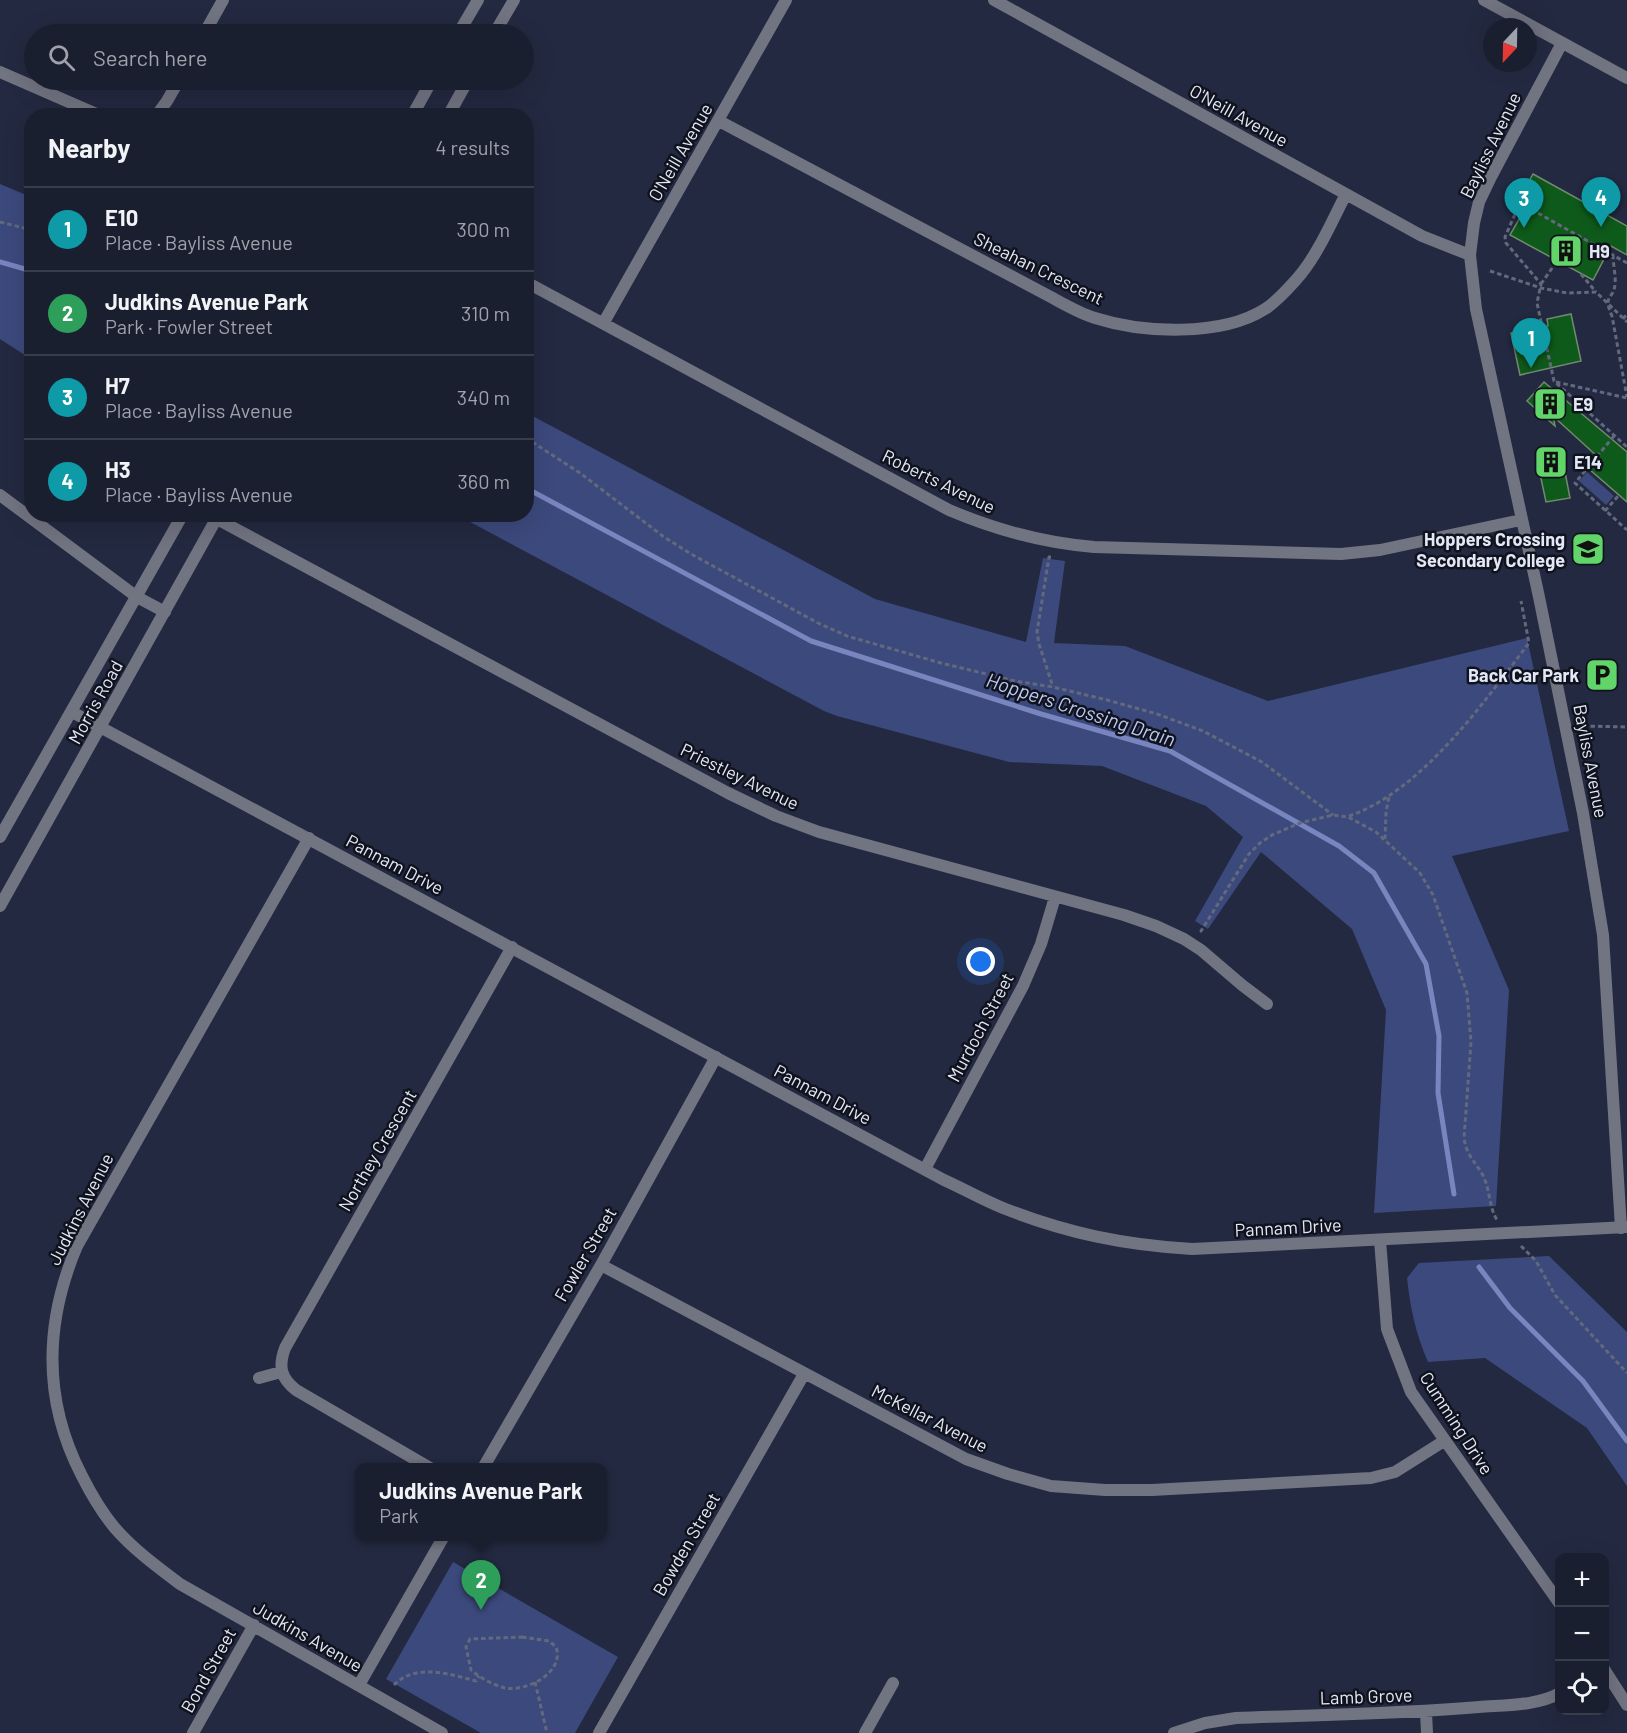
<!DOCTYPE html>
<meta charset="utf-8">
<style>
:root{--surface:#1a1f30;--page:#272c3c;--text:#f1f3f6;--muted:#9fa2ab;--line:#383d4c;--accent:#2563eb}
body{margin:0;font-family:Barlow,sans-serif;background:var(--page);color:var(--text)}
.controls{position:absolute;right:18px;bottom:18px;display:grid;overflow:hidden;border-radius:12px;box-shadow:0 6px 24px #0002}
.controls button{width:54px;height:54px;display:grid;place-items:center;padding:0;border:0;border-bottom:2px solid var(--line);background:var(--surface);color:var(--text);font:30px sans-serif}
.compass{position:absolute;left:1483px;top:18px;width:54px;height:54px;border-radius:50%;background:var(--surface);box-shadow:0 6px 24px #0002;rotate:202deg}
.you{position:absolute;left:981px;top:962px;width:21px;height:21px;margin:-15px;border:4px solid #fff;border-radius:50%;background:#1a73e8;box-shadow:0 0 0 9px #1a73e833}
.badge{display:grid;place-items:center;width:39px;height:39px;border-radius:50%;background:var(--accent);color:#fff;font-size:20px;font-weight:700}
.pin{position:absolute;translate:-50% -50px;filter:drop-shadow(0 2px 3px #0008)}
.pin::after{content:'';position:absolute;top:32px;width:21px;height:18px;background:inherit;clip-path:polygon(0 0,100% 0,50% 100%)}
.popup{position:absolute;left:355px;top:1463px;width:252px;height:78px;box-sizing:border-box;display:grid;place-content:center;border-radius:12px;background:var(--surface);filter:drop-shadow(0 2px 4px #0005);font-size:20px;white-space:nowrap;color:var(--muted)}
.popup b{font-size:22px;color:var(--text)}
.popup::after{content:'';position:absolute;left:50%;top:100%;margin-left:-12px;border:12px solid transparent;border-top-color:var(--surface)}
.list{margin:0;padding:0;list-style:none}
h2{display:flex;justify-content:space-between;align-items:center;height:78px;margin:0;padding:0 24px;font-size:26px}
h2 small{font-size:20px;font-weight:400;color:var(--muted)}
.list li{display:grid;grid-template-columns:39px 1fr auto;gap:18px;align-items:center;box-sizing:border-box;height:84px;padding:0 24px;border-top:2px solid var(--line)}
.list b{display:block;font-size:22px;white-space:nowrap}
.list p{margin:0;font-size:20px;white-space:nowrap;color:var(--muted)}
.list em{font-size:20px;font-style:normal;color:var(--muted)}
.icon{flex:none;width:33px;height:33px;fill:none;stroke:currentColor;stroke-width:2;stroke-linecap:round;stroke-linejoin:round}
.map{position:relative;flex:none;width:1627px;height:1733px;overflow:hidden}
.search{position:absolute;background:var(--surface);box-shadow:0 6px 24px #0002;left:24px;top:24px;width:510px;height:66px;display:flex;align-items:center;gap:15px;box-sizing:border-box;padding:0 21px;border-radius:33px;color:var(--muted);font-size:22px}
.panel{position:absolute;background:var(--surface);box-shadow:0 6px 24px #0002;left:24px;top:108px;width:510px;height:414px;border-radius:24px}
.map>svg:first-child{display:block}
</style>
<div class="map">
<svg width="1627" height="1733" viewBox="0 0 1627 1733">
<rect width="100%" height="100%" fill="#232940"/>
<path fill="#3c497c" d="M0 184 31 197V359L0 339Z
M527 413 875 599 1026 642 1043 558 1065 561 1054 643 1125 646 1268 701 1527 638 1569 831 1452 856 1509 990 1496 1206 1374 1213 1386 1010 1352 929 1261 852 1208 929 1195 921 1243 837 1206 806 1102 766 1009 762 837 716 824 711 457 515 526 514Z
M1587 472 1614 496 1606 505 1579 481Z
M1549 1256 1627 1332V1486L1587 1428 1485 1358 1428 1362C1416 1335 1410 1307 1407 1278L1419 1263Z
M453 1562 618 1657 575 1733H481L386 1679Z"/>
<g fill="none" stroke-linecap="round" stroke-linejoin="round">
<path stroke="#7985be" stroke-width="5" d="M0 262 32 271
M526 488 811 641 1041 714 1170 751 1339 846 1374 873 1426 964 1439 1036 1438 1093 1454 1194
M1479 1267 1510 1308 1583 1381 1627 1441"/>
</g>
<path fill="#0e5a1a" stroke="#728972" stroke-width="1.5" d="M1533 174 1627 226V255L1611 246 1593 280 1510 235 1529 202 1520 197Z
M1571 314 1581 361 1520 375 1511 333 1548 326 1547 319Z
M1544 382 1627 452V502L1589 469 1599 458 1553 416 1555 426 1527 401Z
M1561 451 1570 498 1546 502 1536 455Z"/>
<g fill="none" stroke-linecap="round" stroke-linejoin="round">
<path stroke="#63697d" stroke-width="3" stroke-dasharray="4.5 3" stroke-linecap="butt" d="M0 222 32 230
M1613 255C1613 264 1616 276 1615 284 1614 300 1602 294 1612 316L1627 397
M1627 263 1520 203 1505 237 1506 243 1541 284 1537 303 1554 381 1627 447
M1490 271 1541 288 1567 293 1596 292 1627 322
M1581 274 1596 292
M1541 284 1557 261
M1623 319 1627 314
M1556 382 1627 398
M1614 436 1575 483 1627 530
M526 438 580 473 664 537 691 554 818 623 847 636 941 663 1015 681 1053 687 1107 700 1157 714 1203 731 1262 762 1333 815
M1605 511 1619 495
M1051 557H1049L1037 632 1039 644 1053 687
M1583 726 1627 727
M1349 816C1422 791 1483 703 1529 643L1521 601
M1385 839 1386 812 1389 797
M1202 932 1201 931 1249 854 1260 843 1272 835 1300 823 1333 815 1348 817 1376 832 1420 873 1433 895 1467 993 1471 1042 1464 1138C1467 1160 1480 1164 1486 1183 1490 1195 1490 1209 1497 1220
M1521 1246 1536 1261 1555 1295 1627 1373
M522 1637 549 1641 556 1647C565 1672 527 1692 505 1688 494 1685 480 1678 471 1670L466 1647 470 1639Z
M535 1682 547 1733
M394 1685C415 1663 450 1674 476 1681L479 1676"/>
<path stroke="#717481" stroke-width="12" d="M994 0 1422 236 1470 255
M1484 0 1627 78
M204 34 223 0
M1562 43 1491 177 1479 202 1474 223 1470 255 1476 309 1539 597 1583 813 1603 935 1621 1228
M0 72 101 116
M156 116 167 101 179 80
M719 121 1049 296C1064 304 1079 313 1095 318 1142 333 1221 337 1265 309 1276 302 1286 291 1295 281 1317 257 1331 223 1346 194
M526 282 949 510C996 530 1044 543 1094 547L1341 554 1380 550 1521 520
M604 322 786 0
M0 495 137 597 165 612
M217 519 728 793 776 816 819 832 1124 915 1156 926 1184 939 1201 950 1242 985 1267 1004
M309 838 77 1246C44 1324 43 1401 82 1476 91 1494 101 1511 114 1527 133 1549 156 1566 180 1584L442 1733
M925 1169 1023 986 1041 944 1055 897
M1380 1240 1387 1329 1411 1392 1560 1604
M601 1265 966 1459 1008 1474 1051 1486 1105 1490H1152L1371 1478 1395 1472 1444 1441
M259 1378 281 1372
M430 1468 296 1390C281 1378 278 1367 285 1348L512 947
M483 1468 601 1265 716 1057
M1604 1669 1627 1705
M359 1685 444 1536
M1426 1712 1427 1733
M193 1733 254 1625
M599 1733 804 1374
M865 1733 893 1683
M1174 1733 1205 1723 1236 1718C1317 1715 1398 1714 1479 1707 1505 1705 1537 1706 1560 1693"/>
<path stroke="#717481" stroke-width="12" d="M458 34 478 0
M494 34 514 0
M412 116 432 80
M448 116 468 80
M72 712 944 1180C964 1189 983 1200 1003 1208 1066 1233 1124 1245 1192 1249L1627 1227
M0 837 183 514
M0 906 219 514"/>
</g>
<defs>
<g id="building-square" transform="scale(1.725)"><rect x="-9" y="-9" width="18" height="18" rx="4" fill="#61d46a" stroke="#10131d"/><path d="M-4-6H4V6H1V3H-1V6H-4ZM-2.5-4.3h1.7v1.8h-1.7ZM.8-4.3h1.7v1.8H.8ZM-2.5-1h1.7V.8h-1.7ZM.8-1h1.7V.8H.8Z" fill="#111"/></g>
<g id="school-square" transform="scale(1.725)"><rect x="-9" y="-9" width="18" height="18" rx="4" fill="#61d46a" stroke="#10131d"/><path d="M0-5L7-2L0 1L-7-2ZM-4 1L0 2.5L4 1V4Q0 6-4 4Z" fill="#111"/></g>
<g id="parking-square" transform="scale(1.725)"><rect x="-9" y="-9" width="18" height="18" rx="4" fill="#61d46a" stroke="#10131d"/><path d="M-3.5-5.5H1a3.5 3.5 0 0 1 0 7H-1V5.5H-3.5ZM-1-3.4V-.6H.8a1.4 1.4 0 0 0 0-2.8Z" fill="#111"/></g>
</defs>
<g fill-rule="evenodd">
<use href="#building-square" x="1566" y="251"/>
<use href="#building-square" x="1550" y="404"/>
<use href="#building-square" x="1551" y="462"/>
<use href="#school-square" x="1588" y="549"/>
<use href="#parking-square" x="1602" y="675"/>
</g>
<g text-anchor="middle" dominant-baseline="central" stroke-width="5" stroke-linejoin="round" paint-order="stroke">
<g font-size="18" fill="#e3e8f7" stroke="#10131d">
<text transform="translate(1239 115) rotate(29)">O'Neill Avenue</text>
<text transform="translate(1490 145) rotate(-64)">Bayliss Avenue</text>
<text transform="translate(680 152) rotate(-60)">O'Neill Avenue</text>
<text transform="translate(1039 268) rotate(26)">Sheahan Crescent</text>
<text transform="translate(939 481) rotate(26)">Roberts Avenue</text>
<text transform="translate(95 702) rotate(-61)">Morris Road</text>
<text transform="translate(1591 761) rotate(79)">Bayliss Avenue</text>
<text transform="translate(740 776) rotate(26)">Priestley Avenue</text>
<text transform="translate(395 864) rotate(28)">Pannam Drive</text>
<text transform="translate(980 1027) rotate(-62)">Murdoch Street</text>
<text transform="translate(823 1094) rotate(28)">Pannam Drive</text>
<text transform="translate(377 1150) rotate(-60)">Northey Crescent</text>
<text transform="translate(80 1209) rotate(-63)">Judkins Avenue</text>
<text transform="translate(1288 1227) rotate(-3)">Pannam Drive</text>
<text transform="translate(585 1254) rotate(-60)">Fowler Street</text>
<text transform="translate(930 1418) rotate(27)">McKellar Avenue</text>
<text transform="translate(1457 1423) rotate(57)">Cumming Drive</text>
<text transform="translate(686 1544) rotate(-60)">Bowden Street</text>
<text transform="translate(308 1636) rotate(30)">Judkins Avenue</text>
<text transform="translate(208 1670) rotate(-61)">Bond Street</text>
<text transform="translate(1366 1696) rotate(-2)">Lamb Grove</text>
</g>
<g font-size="18" font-weight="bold" fill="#e3e8f7" stroke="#10131d" text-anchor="start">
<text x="1589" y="251">H9</text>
<text x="1573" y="404">E9</text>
<text x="1574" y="462">E14</text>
<text x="1565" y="539" text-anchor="end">Hoppers Crossing<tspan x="1565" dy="21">Secondary College</tspan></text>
<text x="1579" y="675" text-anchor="end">Back Car Park</text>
</g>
<g font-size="20" font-style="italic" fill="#bbc8f1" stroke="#10131d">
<text transform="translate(1081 709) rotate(18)">Hoppers Crossing Drain</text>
</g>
</g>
</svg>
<div class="controls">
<button>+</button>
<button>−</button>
<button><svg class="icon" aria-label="locate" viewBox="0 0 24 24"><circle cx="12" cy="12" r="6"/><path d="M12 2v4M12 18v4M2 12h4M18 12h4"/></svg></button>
</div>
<svg class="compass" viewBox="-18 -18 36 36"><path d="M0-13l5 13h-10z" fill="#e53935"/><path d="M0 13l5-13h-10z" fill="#9fa2ab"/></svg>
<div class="you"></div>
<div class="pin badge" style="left:1531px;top:368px;background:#0f9aa8">1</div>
<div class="pin badge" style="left:481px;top:1610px;background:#2e9e5b">2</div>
<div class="popup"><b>Judkins Avenue Park</b>Park</div>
<div class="pin badge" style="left:1524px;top:228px;background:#0f9aa8">3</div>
<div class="pin badge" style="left:1601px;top:227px;background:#0f9aa8">4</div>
<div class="search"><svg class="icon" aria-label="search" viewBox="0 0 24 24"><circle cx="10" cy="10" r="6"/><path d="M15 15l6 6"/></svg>Search here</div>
<section class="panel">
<h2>Nearby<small>4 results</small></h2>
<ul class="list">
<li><span class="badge" style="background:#0f9aa8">1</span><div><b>E10</b><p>Place · Bayliss Avenue</p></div><em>300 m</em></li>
<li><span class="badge" style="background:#2e9e5b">2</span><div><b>Judkins Avenue Park</b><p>Park · Fowler Street</p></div><em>310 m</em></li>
<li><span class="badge" style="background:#0f9aa8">3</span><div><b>H7</b><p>Place · Bayliss Avenue</p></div><em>340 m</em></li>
<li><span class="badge" style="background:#0f9aa8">4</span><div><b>H3</b><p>Place · Bayliss Avenue</p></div><em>360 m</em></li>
</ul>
</section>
</div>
